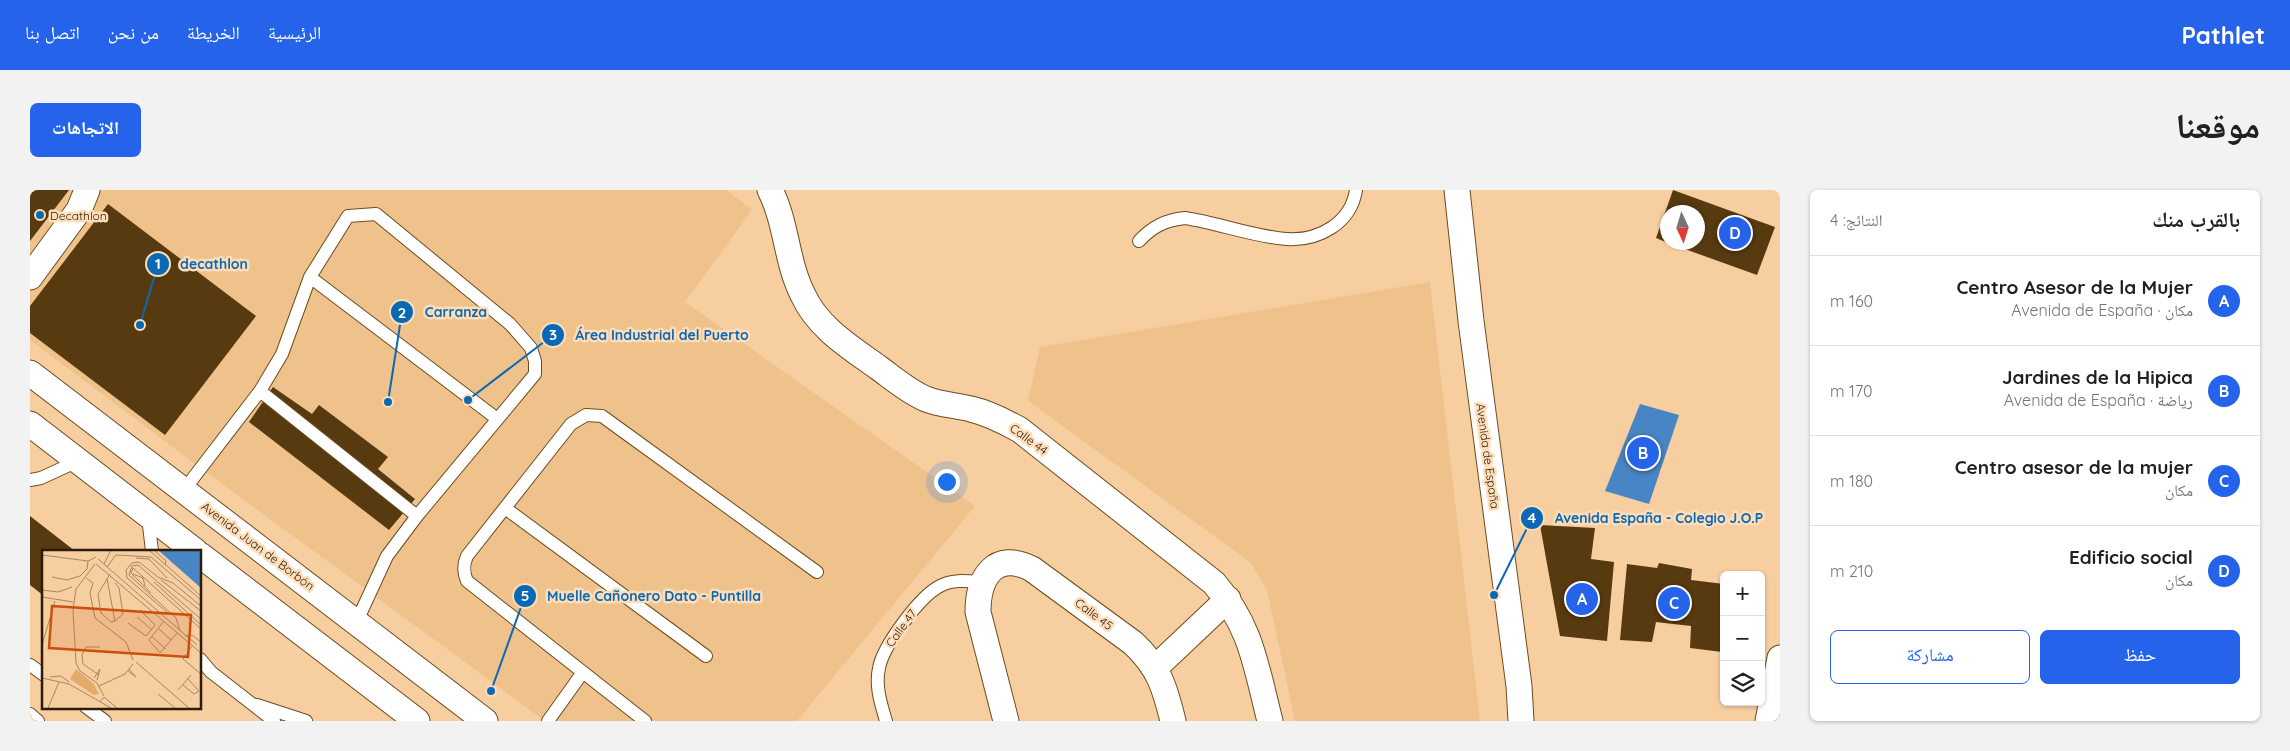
<!DOCTYPE html>
<html lang="ar">
<meta charset="utf-8">
<style>
:root{--surface:#fff;--page:#f2f2f2;--text:#202124;--muted:#757577;--line:#e0e0e0;--accent:#2563eb}
body{margin:0;font-family:Quicksand,"Noto Naskh Arabic",sans-serif;background:var(--page);color:var(--text);direction:rtl}
.controls{position:absolute;right:15px;bottom:15px;display:grid;overflow:hidden;border-radius:8px;box-shadow:0 1px 4px #0004}
.controls button{width:45px;height:45px;display:grid;place-items:center;padding:0;border:0;border-bottom:1px solid var(--line);background:var(--surface);color:var(--text);font:25px sans-serif}
.compass{position:absolute;left:1630px;top:15px;width:45px;height:45px;border-radius:50%;background:var(--surface);box-shadow:0 1px 4px #0004;rotate:176deg}
.you{position:absolute;left:916px;top:291px;width:18px;height:18px;margin:-12px;border:4px solid #fff;border-radius:50%;background:#1a73e8;box-shadow:0 0 0 8px #1a73e833}
.badge{display:grid;place-items:center;width:32px;height:32px;border-radius:50%;background:var(--accent);color:#fff;font-size:16px;font-weight:700}
.pin{position:absolute;translate:-50% -50%;border:2px solid #fff;box-shadow:0 1px 5px #0006}
.list{margin:0;padding:0;list-style:none}
h2{display:flex;justify-content:space-between;align-items:center;height:65px;margin:0;padding:0 20px;font-size:21px}
h2 small{font-size:16px;font-weight:400;color:var(--muted)}
.list li{display:grid;grid-template-columns:32px 1fr auto;gap:15px;align-items:center;box-sizing:border-box;height:90px;padding:0 20px;border-top:1px solid var(--line)}
.list b{display:block;font-size:19px;white-space:nowrap}
.list p{margin:0;font-size:16px;white-space:nowrap;color:var(--muted)}
.list em{font-size:16px;font-style:normal;color:var(--muted)}
.actions{display:flex;gap:10px;padding:15px 20px}
.actions a{flex:1;padding:11px 0;border:1px solid var(--accent);border-radius:8px;text-align:center;font-size:18px;color:var(--accent)}
.actions .main{background:var(--accent);color:#fff}
.icon{flex:none;width:28px;height:28px;fill:none;stroke:currentColor;stroke-width:2;stroke-linecap:round;stroke-linejoin:round}
.map{position:relative;flex:none;width:1750px;height:531px;overflow:hidden;direction:ltr;border-radius:8px}
header{display:flex;align-items:center;gap:30px;box-sizing:border-box;height:70px;padding:0 25px;background:var(--accent);color:#fff}
header strong{font-size:24px}
nav{display:flex;gap:28px;margin-inline-start:auto;font-size:18px}
.intro{display:flex;align-items:center;justify-content:space-between;box-sizing:border-box;height:120px;padding:0 30px}
h1{margin:0;font-size:35px}
.button{padding:12px 22px;border-radius:8px;background:var(--accent);color:#fff;font-size:18px;font-weight:700}
main{display:flex;gap:30px;padding:0 30px}
aside{flex:1;background:var(--surface);border-radius:8px;box-shadow:0 1px 4px #0004}
.map>svg:first-child{display:block}
</style>
<header>
<strong>Pathlet</strong>
<nav><a>الرئيسية</a><a>الخريطة</a><a>من نحن</a><a>اتصل بنا</a></nav>
</header>
<div class="intro"><h1>موقعنا</h1><a class="button">الاتجاهات</a></div>
<main>
<aside>
<h2>بالقرب منك<small>النتائج: 4</small></h2>
<ul class="list">
<li><span class="badge">A</span><div><b>Centro Asesor de la Mujer</b><p>مكان · Avenida de España</p></div><em>160 m</em></li>
<li><span class="badge">B</span><div><b>Jardines de la Hipica</b><p>رياضة · Avenida de España</p></div><em>170 m</em></li>
<li><span class="badge">C</span><div><b>Centro asesor de la mujer</b><p>مكان</p></div><em>180 m</em></li>
<li><span class="badge">D</span><div><b>Edificio social</b><p>مكان</p></div><em>210 m</em></li>
</ul>
<div class="actions"><a class="main">حفظ</a><a>مشاركة</a></div>
</aside>
<div class="map">
<svg width="1750" height="531" viewBox="0 0 1750 531">
<rect width="100%" height="100%" fill="#f7cea0"/>
<path fill="#efc28c" d="M0 0H696L722 20 655 112 945 316 767 531H515L161 271 0 150Z
M1400 92 1450 531H1265L1237 400 1220 372 998 211 1010 157Z"/>
<path fill="#4885c4" d="M1610 214 1649 225 1619 314 1575 301Z"/>
<path fill="#583a11" d="M0 0H39L0 51Z
M1643 0 1745 37 1727 85 1638 53 1668 52V22H1638V53L1626 48Z
M78 14 226 126 135 245 0 143V116Z
M243 197 282 224 289 215 358 267 348 279 385 309 359 340 219 232Z
M0 326 45 361H14V406L0 395Z
M1510 335 1565 338 1561 369 1584 372 1577 451 1530 446Z
M1629 373 1662 379 1661 390 1694 394 1692 462 1660 458 1661 436 1626 432 1622 452 1590 450 1597 374 1627 378Z"/>
<g fill="none" stroke-linecap="round" stroke-linejoin="round">
<g stroke="#6d4b1e" stroke-width="14">
<path id="lane" d="M1109 51C1122 37 1135 30 1155 28 1189 33 1224 47 1257 49 1289 51 1321 33 1326 0
M280 87 466 228
M230 201 387 326
M0 290 11 288 48 271
M154 300 230 201 252 164 280 87 318 26 346 24 480 134 501 158 505 171V184L387 326 357 366 327 431
M475 318 676 466
M118 327 122 361
M170 469 181 482 244 531
M0 475 14 485
M227 515 276 531
M56 517 75 531
M0 524 8 531
M518 531 553 482
M615 531 437 391C433 382 433 375 437 366L541 234 556 225 572 226 787 382
M856 531C851 514 845 496 849 478 853 456 890 406 910 396 923 389 937 391 952 392"/>
</g>
<g stroke="#6d4b1e" stroke-width="27">
<path id="street" d="M740 0C757 33 756 72 773 105 788 138 820 157 849 178 864 189 879 202 896 209 911 215 926 215 941 219 958 223 974 231 990 240L1184 393C1222 437 1226 477 1240 531
M1427 0 1441 131 1489 496 1491 531
M0 87 49 20 57 0
M0 183 455 531
M0 234 165 361
M170 365 387 531
M1125 478 1198 409
M976 531 948 422C948 387 965 360 1002 379L1103 453C1129 477 1135 498 1143 531
M1738 531 1750 468"/>
</g>
<use href="#lane" stroke="#fff" stroke-width="12"/>
<use href="#street" stroke="#fff" stroke-width="25"/>
</g>
<circle fill="#0a69b5" stroke="#feddb8" stroke-width="2" cx="10" cy="25" r="5"/>
<g text-anchor="middle" dominant-baseline="central" stroke-width="5" stroke-linejoin="round" paint-order="stroke">
<g font-size="12" fill="#2c1d0b" stroke="#feddb8" text-anchor="start">
<text x="20" y="25">Decathlon</text>
</g>
<g font-size="12" fill="#2c1d0b" stroke="#feddb8">
<text transform="translate(999 249) rotate(36)">Calle 44</text>
<text transform="translate(1458 266) rotate(82)">Avenida de España</text>
<text transform="translate(228 356) rotate(37)">Avenida Juan de Borbón</text>
<text transform="translate(1064 424) rotate(37)">Calle 45</text>
<text transform="translate(871 438) rotate(-54)">Calle 47</text>
</g>
</g>
<g transform="translate(12 360)">
<rect width="159" height="159" fill="#f7cea0"/>
<path d="M34 119 52 134 57 144 52 145 28 129Z" fill="#e3ac6a"/>
<path d="M116 0H159V38Z" fill="#4885c4"/>
<path fill="none" stroke="#a68764" stroke-width="1" d="M107 0 159 46M112 0 124 11 123 15M0 5 46 11 54 7M94 8 107 9 125 28M56 9 155 95M54 14 159 103M62 14 69 0M65 17 74 5 109 7 159 50M68 24 56 44 59 63 69 72 73 71M91 24 101 28 103 36M10 27 25 30 38 26 45 19 46 11M44 28 51 33 48 43 53 68 84 92 91 110M65 29 73 71M119 30 159 61M112 32 159 75M34 39 31 60 34 113 38 121 55 133 62 146M34 39 53 14M0 40 16 42 30 37M109 43 89 23 91 18 159 79M0 47 31 52M126 63 85 28 84 20 90 13 97 12 116 27 131 33 159 56M95 67 110 80M73 71 81 64 77 38 73 33M122 71 107 90 118 103 135 83M86 73 104 86 113 75 98 60M117 79 129 90M138 81 134 68 87 25 90 16 96 15 159 69M143 86 150 85 159 92M110 87 124 99M0 95 13 51M150 96 141 109 159 124M94 112 147 158M86 121 94 127 87 119M57 125 41 114 40 105 44 97H58M8 127 19 126 27 132M0 128 27 134 69 158M52 128 58 119 55 130M141 135 152 144 157 141 146 129M57 136 83 124 91 114M136 140 149 125M116 144 133 158M58 152 62 147 75 158M6 158 17 132"/>
<path fill="#cc500c" fill-opacity="0.15" stroke="#cc500c" stroke-width="2.5" d="M10 56 149 65 146 107 7 98Z"/>
<rect width="159" height="159" fill="none" stroke="#2c1d0b" stroke-width="2.5"/>
</g>
<path fill="none" stroke="#0a69b5" stroke-width="2" d="M110 135L128 74M358 212L372 122M438 210L523 145M1464 405L1502 328M461 501L495 406"/>
<g fill="#0a69b5" stroke="#feddb8" stroke-width="2">
<circle cx="110" cy="135" r="5"/>
<circle cx="358" cy="212" r="5"/>
<circle cx="438" cy="210" r="5"/>
<circle cx="1464" cy="405" r="5"/>
<circle cx="461" cy="501" r="5"/>
<circle cx="128" cy="74" r="12"/>
<circle cx="372" cy="122" r="12"/>
<circle cx="523" cy="145" r="12"/>
<circle cx="1502" cy="328" r="12"/>
<circle cx="495" cy="406" r="12"/>
</g>
<g font-size="15" text-anchor="middle" font-weight="bold" fill="#fff">
<text x="128" y="79">1</text>
<text x="372" y="128">2</text>
<text x="523" y="150">3</text>
<text x="1502" y="333">4</text>
<text x="495" y="411">5</text>
</g>
<g font-size="14" text-anchor="middle" font-weight="bold" fill="#0a69b5" stroke="#feddb8" stroke-width="5" stroke-linejoin="round" paint-order="stroke">
<text x="184" y="79">decathlon</text>
<text x="426" y="127">Carranza</text>
<text x="632" y="150">Área Industrial del Puerto</text>
<text x="1629" y="333">Avenida España - Colegio J.O.P</text>
<text x="624" y="411">Muelle Cañonero Dato - Puntilla</text>
</g>
</svg>
<div class="controls">
<button>+</button>
<button>−</button>
<button><svg class="icon" aria-label="layers" viewBox="0 0 24 24"><path d="M12 4l9 5-9 5-9-5zM3 14l9 5 9-5"/></svg></button>
</div>
<svg class="compass" viewBox="-18 -18 36 36"><path d="M0-13l5 13h-10z" fill="#e53935"/><path d="M0 13l5-13h-10z" fill="#757577"/></svg>
<div class="you"></div>
<div class="pin badge" style="left:1552px;top:409px">A</div>
<div class="pin badge" style="left:1613px;top:263px">B</div>
<div class="pin badge" style="left:1644px;top:413px">C</div>
<div class="pin badge" style="left:1705px;top:43px">D</div>
</div>
</main>
